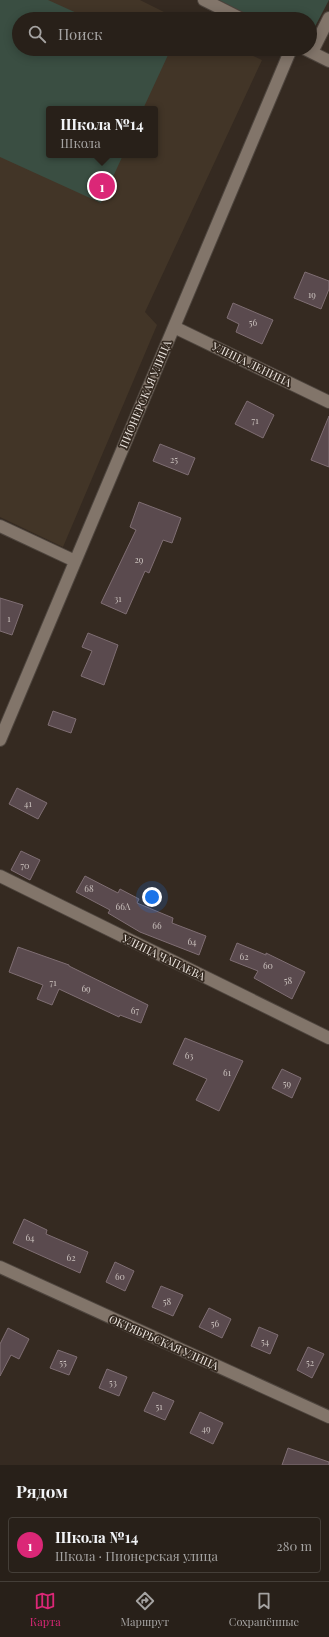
<!DOCTYPE html>
<html lang="ru">
<meta charset="utf-8">
<style>
:root{--surface:#282019;--page:#342d26;--text:#f1f3f6;--muted:#a5a3a2;--line:#443e38;--accent:#db2777}
body{margin:0;font-family:"Playfair Display",serif;background:var(--page);color:var(--text)}
.you{position:absolute;left:152px;top:897px;width:14px;height:14px;margin:-10px;border:3px solid #fff;border-radius:50%;background:#1a73e8;box-shadow:0 0 0 6px #1a73e833}
.badge{display:grid;place-items:center;width:26px;height:26px;border-radius:50%;background:var(--accent);color:#fff;font-size:13px;font-weight:700}
.pin{position:absolute;translate:-50% -50%;border:2px solid #fff;box-shadow:0 1px 4px #0006}
.popup{position:absolute;left:46px;top:106px;width:112px;height:52px;box-sizing:border-box;display:grid;place-content:center;border-radius:4px;background:var(--surface);filter:drop-shadow(0 1px 3px #0005);font-size:13px;white-space:nowrap;color:var(--muted)}
.popup b{font-size:15px;color:var(--text)}
.popup::after{content:'';position:absolute;left:50%;top:100%;margin-left:-8px;border:8px solid transparent;border-top-color:var(--surface)}
.list{margin:0;padding:0;list-style:none}
h2{display:flex;justify-content:space-between;align-items:center;height:52px;margin:0;padding:0 16px;font-size:17px}
h2 small{font-size:13px;font-weight:400;color:var(--muted)}
.list li{display:grid;grid-template-columns:26px 1fr auto;gap:12px;align-items:center;box-sizing:border-box;height:56px;margin:0 8px 8px;padding:0 8px;border:1px solid var(--line);border-radius:4px}
.list b{display:block;font-size:15px;white-space:nowrap}
.list p{margin:0;font-size:13px;white-space:nowrap;color:var(--muted)}
.list em{font-size:13px;font-style:normal;color:var(--muted)}
.icon{flex:none;width:22px;height:22px;fill:none;stroke:currentColor;stroke-width:2;stroke-linecap:round;stroke-linejoin:round}
.map{position:relative;flex:none;width:329px;height:1465px;overflow:hidden}
.search{position:absolute;background:var(--surface);box-shadow:0 2px 10px #0003;left:12px;right:12px;top:12px;height:44px;display:flex;align-items:center;gap:10px;box-sizing:border-box;padding:0 14px;border-radius:22px;color:var(--muted);font-size:15px}
.sheet{height:116px;background:var(--surface)}
nav{display:flex;justify-content:space-around;align-items:center;box-sizing:border-box;height:56px;border-top:1px solid var(--line);background:var(--surface);font-size:11px;color:var(--muted)}
nav a{display:grid;justify-items:center;gap:2px}
nav .on{color:var(--accent)}
.map>svg:first-child{display:block}
</style>
<div class="map">
<svg width="329" height="1465" viewBox="0 0 329 1465">
<rect width="100%" height="100%" fill="#352a21"/>
<path fill="#423527" fill-rule="evenodd" d="M0 0H140L178 19H19V49H239L262 60 145 312 157 325 63 547 0 517ZM49 109H155V155H49Z"/>
<path fill="#3a4e42" d="M0 0H48L90 19H19V49H156L168 55 143 109H49V155H123L101 203 0 157Z
M219 0H329L310 36V19H256Z"/>
<path fill="#5a4a4e" stroke="#7f6e73" d="M305 272 329 281V289L321 309 294 298Z
M233 303 273 320 262 344 236 332 239 324 227 318Z
M247 401 274 415 263 438 235 424Z
M329 416V467L311 460Z
M160 444 195 458 188 475 153 461Z
M139 502 181 518 172 543 163 540 149 573 145 571 126 614 101 603 136 530 130 527Z
M0 598 23 605 12 635 0 631Z
M88 633 118 645 104 685 81 676 92 651 82 647Z
M53 711 76 719 71 733 48 725Z
M17 788 47 803 38 819 9 804Z
M21 851 40 860 30 880 11 870Z
M85 876 118 893 120 889 139 899 137 903 173 918 172 923 206 936 199 955 140 932 108 913 110 910 76 892Z
M237 943 266 955V953L305 972 292 999 254 978 258 971 230 960Z
M18 947 69 965V966L148 1005 141 1023 120 1015 119 1017 59 989 52 1005 37 999 43 985 9 972Z
M185 1038 243 1061 219 1111 196 1100 207 1079 173 1064Z
M282 1069 301 1078 292 1098 272 1088Z
M24 1219 47 1230 46 1234 88 1252 80 1273 13 1243Z
M115 1262 134 1271 125 1291 106 1282Z
M161 1286 183 1295 173 1316 152 1307Z
M209 1308 231 1319 222 1338 199 1327Z
M259 1327 278 1335 270 1354 251 1346Z
M8 1328 29 1339 19 1359 11 1355 0 1376V1344Z
M308 1347 324 1354 312 1378 297 1370Z
M58 1350 77 1357 69 1375 50 1368Z
M107 1369 127 1377 119 1396 99 1388Z
M153 1392 174 1401 165 1420 144 1411Z
M200 1412 223 1423 213 1444 190 1433Z
M288 1448 329 1462V1465H282Z"/>
<g fill="none" stroke-linecap="round" stroke-linejoin="round">
<g stroke="#4e453e" stroke-width="14">
<path id="minor" d="M204 0 242 19
M305 49 329 61
M312 52 329 18
M174 327 329 402
M0 526 75 561
M0 740 291 49
M0 876 329 1038
M0 1267 329 1417"/>
</g>
<use href="#minor" stroke="#82756a" stroke-width="12"/>
</g>
<g text-anchor="middle" dominant-baseline="central" stroke-width="3.5" stroke-linejoin="round" paint-order="stroke">
<g font-size="9" fill="#c9c0bc">
<text x="312" y="294">19</text>
<text x="253" y="322">56</text>
<text x="255" y="420">71</text>
<text x="174" y="459">25</text>
<text x="139" y="559">29</text>
<text x="118" y="598">31</text>
<text x="9" y="618">1</text>
<text x="28" y="803">41</text>
<text x="25" y="865">70</text>
<text x="89" y="888">68</text>
<text x="123" y="906">66А</text>
<text x="157" y="925">66</text>
<text x="192" y="941">64</text>
<text x="244" y="956">62</text>
<text x="268" y="965">60</text>
<text x="288" y="980">58</text>
<text x="53" y="982">71</text>
<text x="86" y="988">69</text>
<text x="135" y="1010">67</text>
<text x="189" y="1055">63</text>
<text x="227" y="1072">61</text>
<text x="287" y="1083">59</text>
<text x="30" y="1237">64</text>
<text x="71" y="1257">62</text>
<text x="120" y="1276">60</text>
<text x="167" y="1301">58</text>
<text x="215" y="1323">56</text>
<text x="265" y="1341">54</text>
<text x="63" y="1362">55</text>
<text x="310" y="1362">52</text>
<text x="113" y="1382">53</text>
<text x="159" y="1406">51</text>
<text x="206" y="1428">49</text>
</g>
<g font-size="11" fill="#eee7e1" stroke="#352a21">
<text transform="translate(252 364) rotate(26)">УЛИЦА ЛЕНИНА</text>
<text transform="translate(145 394) rotate(-67)">ПИОНЕРСКАЯ УЛИЦА</text>
<text transform="translate(164 957) rotate(26)">УЛИЦА ЧАПАЕВА</text>
<text transform="translate(164 1342) rotate(24)">ОКТЯБРЬСКАЯ УЛИЦА</text>
</g>
</g>
</svg>
<div class="you"></div>
<div class="pin badge" style="left:102px;top:186px">1</div>
<div class="popup"><b>Школа №14</b>Школа</div>
<div class="search"><svg class="icon" aria-label="search" viewBox="0 0 24 24"><circle cx="10" cy="10" r="6"/><path d="M15 15l6 6"/></svg>Поиск</div>
</div>
<section class="sheet">
<h2>Рядом<small></small></h2>
<ul class="list">
<li><span class="badge">1</span><div><b>Школа №14</b><p>Школа · Пионерская улица</p></div><em>280 m</em></li>
</ul>
</section>
<nav>
<a class="on"><svg class="icon" aria-label="map" viewBox="0 0 24 24"><path d="M3 6l6-2 6 2 6-2v14l-6 2-6-2-6 2zM9 4v14M15 6v14"/></svg>Карта</a>
<a><svg class="icon" aria-label="directions" viewBox="0 0 24 24"><path d="M12 3l9 9-9 9-9-9zM9 14v-3h6M13 9l2 2-2 2"/></svg>Маршрут</a>
<a><svg class="icon" aria-label="saved" viewBox="0 0 24 24"><path d="M7 4h10v16l-5-4-5 4z"/></svg>Сохранённые</a>
</nav>
